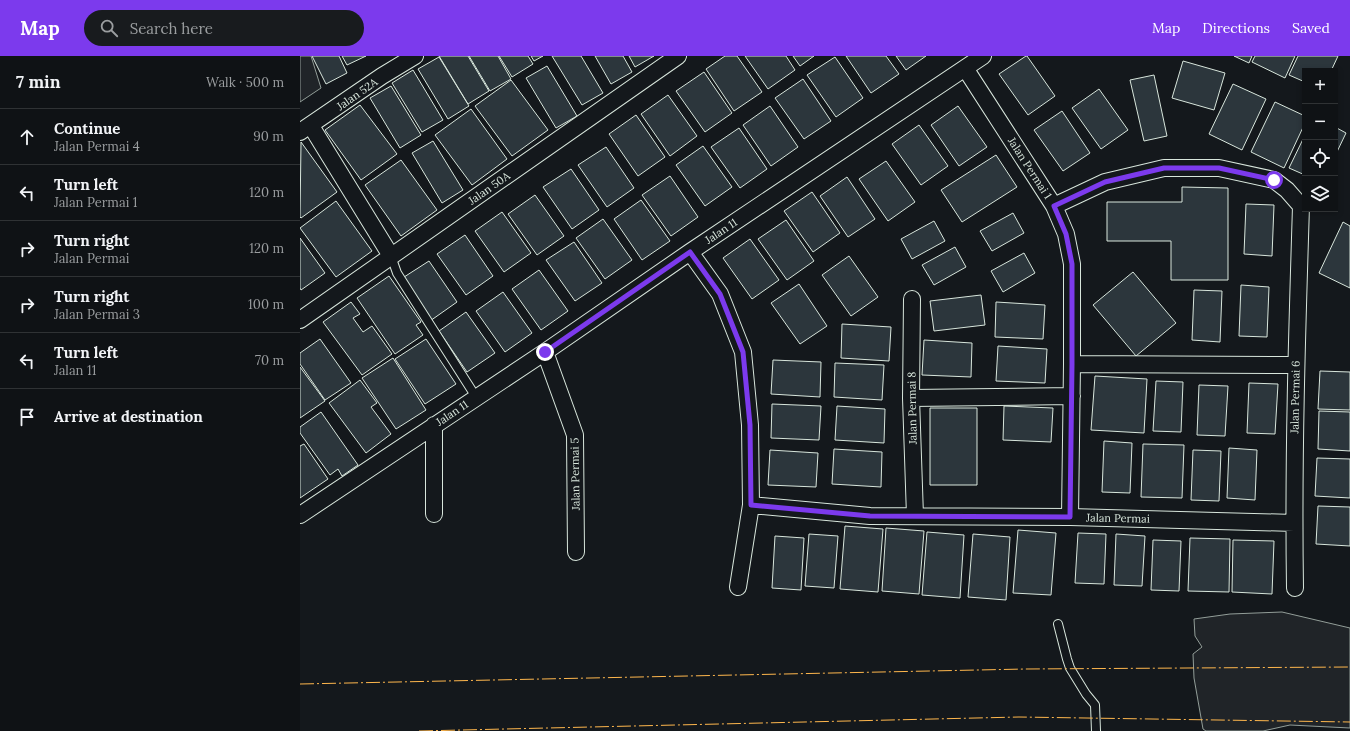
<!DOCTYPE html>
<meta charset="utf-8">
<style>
:root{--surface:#0f1215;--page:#181b1e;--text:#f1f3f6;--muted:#9b9ea0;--line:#2f3234;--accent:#7c3aed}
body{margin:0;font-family:Lora,serif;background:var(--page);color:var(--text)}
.controls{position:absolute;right:12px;top:12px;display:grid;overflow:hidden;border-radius:0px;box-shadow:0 2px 6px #0003}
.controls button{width:36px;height:36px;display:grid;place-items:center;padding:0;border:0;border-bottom:1px solid var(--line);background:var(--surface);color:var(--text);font:20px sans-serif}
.stop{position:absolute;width:12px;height:12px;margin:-9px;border:3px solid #7c3aed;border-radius:50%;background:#fff}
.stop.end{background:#7c3aed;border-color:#fff;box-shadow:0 1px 4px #0008}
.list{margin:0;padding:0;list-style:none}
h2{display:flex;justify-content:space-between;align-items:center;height:52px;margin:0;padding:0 16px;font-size:17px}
h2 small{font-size:13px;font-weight:400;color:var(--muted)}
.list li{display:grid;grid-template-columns:26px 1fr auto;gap:12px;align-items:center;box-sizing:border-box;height:56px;padding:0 16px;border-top:1px solid var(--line)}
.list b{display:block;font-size:15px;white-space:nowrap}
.list p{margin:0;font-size:13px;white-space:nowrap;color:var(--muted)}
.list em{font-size:13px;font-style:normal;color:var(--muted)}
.icon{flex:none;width:22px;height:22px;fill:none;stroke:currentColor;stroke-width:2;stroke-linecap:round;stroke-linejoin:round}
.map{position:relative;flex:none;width:1050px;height:675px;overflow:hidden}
header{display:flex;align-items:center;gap:24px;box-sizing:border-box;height:56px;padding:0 20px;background:var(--accent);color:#fff}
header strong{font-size:19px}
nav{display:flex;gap:22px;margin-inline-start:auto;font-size:14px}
.search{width:280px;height:36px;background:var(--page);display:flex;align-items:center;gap:10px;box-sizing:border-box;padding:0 14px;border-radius:22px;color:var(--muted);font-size:15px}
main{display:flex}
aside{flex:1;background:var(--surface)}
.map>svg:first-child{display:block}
</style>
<header>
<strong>Map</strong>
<div class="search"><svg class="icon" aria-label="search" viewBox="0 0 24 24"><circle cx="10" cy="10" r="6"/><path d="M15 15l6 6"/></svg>Search here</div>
<nav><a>Map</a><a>Directions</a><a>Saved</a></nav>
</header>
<main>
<aside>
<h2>7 min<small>Walk · 500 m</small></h2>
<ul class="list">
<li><svg class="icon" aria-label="ahead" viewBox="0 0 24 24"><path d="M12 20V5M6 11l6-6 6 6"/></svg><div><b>Continue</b><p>Jalan Permai 4</p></div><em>90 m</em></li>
<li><svg class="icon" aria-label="left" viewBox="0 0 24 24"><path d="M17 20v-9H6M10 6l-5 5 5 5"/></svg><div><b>Turn left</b><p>Jalan Permai 1</p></div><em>120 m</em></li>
<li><svg class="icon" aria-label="right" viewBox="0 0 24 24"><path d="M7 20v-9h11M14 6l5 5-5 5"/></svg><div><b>Turn right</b><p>Jalan Permai</p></div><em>120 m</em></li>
<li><svg class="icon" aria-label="right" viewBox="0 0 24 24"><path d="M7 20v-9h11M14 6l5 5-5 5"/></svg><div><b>Turn right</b><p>Jalan Permai 3</p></div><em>100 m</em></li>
<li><svg class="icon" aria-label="left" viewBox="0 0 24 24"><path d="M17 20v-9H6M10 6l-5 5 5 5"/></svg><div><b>Turn left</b><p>Jalan 11</p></div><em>70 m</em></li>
<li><svg class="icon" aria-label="arrive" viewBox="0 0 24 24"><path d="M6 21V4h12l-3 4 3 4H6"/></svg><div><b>Arrive at destination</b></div></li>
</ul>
</aside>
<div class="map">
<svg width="1050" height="675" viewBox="0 0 1050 675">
<rect width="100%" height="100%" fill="#14181c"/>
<path fill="#202428" stroke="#939e99" d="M0 0H11L21 32 0 46Z
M982 556 1050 572V672L990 669 963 675H906L903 673 894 622 893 598 902 591 895 580 894 563 930 558Z"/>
<path fill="#2c363c" stroke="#d8e6dc" d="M12 0H39L47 17 26 28Z
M42 0H66L47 9Z
M139 0H168L189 35 168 48Z
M169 0H198L211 23 190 35Z
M199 0H228L233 8 212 21Z
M231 0H243L234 5Z
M252 0H281L303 37 282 49Z
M295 0H323L332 16 311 28Z
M329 0H354L335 11Z
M425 0H437L462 36 434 55 406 13Z
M445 0H486L495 14 468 33Z
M493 0H514L500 10Z
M546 0H586L599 18 571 37Z
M596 0H626L606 14Z
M726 0H727L755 40 728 59 699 18Z
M934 0H952L949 7Z
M955 0H995L985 22 952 6Z
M998 0H1038L1031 15H1005V26L989 19Z
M139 1 169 50 148 63 118 13Z
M535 1 563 42 536 61 507 19Z
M883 5 925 17 914 54 872 42Z
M247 10 277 60 256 72 226 22Z
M113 14 143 64 122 76 92 27Z
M404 16 432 57 405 76 376 35Z
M854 19 867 80 844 85 830 24Z
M503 23 531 65 504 83 475 42Z
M211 24 248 74 212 100 175 50Z
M933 28 966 43 942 94 909 78Z
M91 30 121 79 100 92 70 42Z
M799 33 828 74 801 93 772 52Z
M368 39 397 80 370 100 341 58Z
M975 46 1005 60V67L984 112 951 96Z
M60 49 97 98 61 124 25 74Z
M470 50 498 91 471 110 443 69Z
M658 50 687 91 659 110 631 69Z
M171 53 207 103 172 129 135 79Z
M762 55 790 97 763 115 734 74Z
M336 59 365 101 338 120 309 78Z
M619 69 648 110 621 129 592 88Z
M1035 71 1046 77 1035 100Z
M439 72 467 113 440 132 411 91Z
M1005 79V119L989 112Z
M133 85 163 134 142 147 112 97Z
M1 86 37 136 1 162 0 161Z
M403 90 432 131 405 150 376 109Z
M306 91 334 132 307 151 278 109Z
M696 99 717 131 662 166 641 134Z
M101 104 137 154 101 180 65 129Z
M586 105 615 146 588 165 559 123Z
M271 113 299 154 272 173 243 131Z
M370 120 398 161 371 180 342 139Z
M547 121 575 163 548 181 520 140Z
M882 131 928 132V224H871V185H807V146H882Z
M512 136 540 177 513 196 484 155Z
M235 139 264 180 237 199 208 158Z
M341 144 370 185 342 204 314 163Z
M36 145 72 195 36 221 0 172Z
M946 148 974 149 972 200 944 198Z
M202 156 231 197 204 216 175 175Z
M713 157 724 177 692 195 680 175Z
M303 163 332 204 305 223 276 182Z
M486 164 514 205 487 224 458 183Z
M634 165 645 185 612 203 601 183Z
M1043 166 1050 170V232L1019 217Z
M165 179 193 220 166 239 137 198Z
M0 182 25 217 1 234 0 232Z
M450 183 479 224 452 243 423 202Z
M274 186 302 227 275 245 246 204Z
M655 191 666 211 634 229 622 209Z
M724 197 735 217 703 236 691 215Z
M549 200 578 241 551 260 522 219Z
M129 205 157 246 130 265 101 223Z
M239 214 268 255 241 274 212 233Z
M833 216 876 267 836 300 793 249Z
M89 220 121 266 116 269 123 279 95 298 57 242Z
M499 228 527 270 500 288 471 247Z
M941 229 969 231 967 281 939 280Z
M894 234 922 235 920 286 892 284Z
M203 236 232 277 205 296 176 255Z
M681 239 685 269 634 275 630 245Z
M51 246 60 258 53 262 63 276 72 270 92 298 62 319 23 266Z
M696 246 745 249 743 283 695 281Z
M166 256 195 297 167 316 139 275Z
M542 268 591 271 589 305 541 302Z
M20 283 51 327 25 344 0 308V297Z
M126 283 156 328 125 348 95 303Z
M624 284 672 287 671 321 622 319Z
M698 290 747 293 745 327 696 325Z
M93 302 126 354 96 373 62 322Z
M473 304 521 306 520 341 471 338Z
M535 307 584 309 582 344 534 341Z
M0 311 25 345 0 362Z
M1020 315 1050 316V354L1018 353Z
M795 320 847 323 844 377 791 374Z
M60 324 77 347 71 351 91 378 66 397 29 347Z
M856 325 883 326 881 376 853 375Z
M949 327 978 328 975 378 947 377Z
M899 329 928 330 925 380 897 379Z
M472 348 521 350 519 384 471 382Z
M537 350 585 353 584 387 535 384Z
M704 350 753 352 751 386 703 384Z
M630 352H677V429H630Z
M1019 355 1050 356V395L1018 393Z
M21 356 58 409 42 420 38 413 30 419 0 377V371Z
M804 385 832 387 830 437 802 436Z
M4 388 28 423 0 442V390Z
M843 388 884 389 882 442 841 441Z
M929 392 957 394 955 444 927 442Z
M534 393 582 396 581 431 532 428Z
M470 394 518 397 516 431 468 429Z
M893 394 921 395 919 445 891 444Z
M1017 402 1050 403V442L1015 440Z
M1018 450 1050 451V490L1016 488Z
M545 470 583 473 578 536 540 533Z
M586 472 624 475 619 538 582 535Z
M718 474 756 477 751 539 713 537Z
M627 476 664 479 660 542 622 539Z
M778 477 806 478 804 528 775 527Z
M509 478 538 480 534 532 505 530Z
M673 478 710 481 706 544 668 541Z
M816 478 845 480 842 530 814 529Z
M475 480 504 482 501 534 472 532Z
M890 482 930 483 929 536 888 535Z
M853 484 881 485 879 535 851 534Z
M933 484 974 485 972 538 932 536Z"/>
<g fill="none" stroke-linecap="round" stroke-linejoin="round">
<g stroke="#d8e6dc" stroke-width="10">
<path id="service" d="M91 200 97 217 176 341
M758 568 767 603 770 612 786 638 795 649 796 675"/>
</g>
<g stroke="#d8e6dc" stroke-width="18">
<path id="minor" d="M665 12 754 150 766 178 772 208V308L770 461
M11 70 91 200
M0 76 82 20 115 0
M754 150 805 126 864 112H919L974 124 987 134 1001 150C997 277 993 404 995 532
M390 196 420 238 443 296 450 369 451 449 438 531
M612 243 611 342 615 460
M0 264 378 0
M245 296 275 379 276 496
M772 308 996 309
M611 342 772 340
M451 449 570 460 770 461 994 467
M134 458V369
M0 459 245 296 390 196 683 0"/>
</g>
<use href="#service" stroke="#14181c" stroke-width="8"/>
<use href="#minor" stroke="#14181c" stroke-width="16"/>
<path stroke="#ffb74d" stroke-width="1" stroke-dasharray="14 3 2 3" stroke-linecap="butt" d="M0 628 726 613 1050 611
M119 675 719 661 1050 666"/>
</g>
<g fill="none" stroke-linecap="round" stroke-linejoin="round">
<path stroke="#7c3aed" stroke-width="5" d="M245 296 390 196 420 238 443 296 450 369 451 449 570 460 770 461 772 308V208L766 178 754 150 805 126 864 112H919L974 124"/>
</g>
<g text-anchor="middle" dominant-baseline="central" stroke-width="3" stroke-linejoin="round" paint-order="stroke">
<g font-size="11" fill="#d8e6dc" stroke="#14181c">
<text transform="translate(57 38) rotate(-35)">Jalan 52A</text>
<text transform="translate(730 112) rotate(57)">Jalan Permai 1</text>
<text transform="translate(189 132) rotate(-35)">Jalan 50A</text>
<text transform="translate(421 175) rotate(-34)">Jalan 11</text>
<text transform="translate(995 341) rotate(-89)">Jalan Permai 6</text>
<text transform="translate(612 352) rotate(-91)">Jalan Permai 8</text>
<text transform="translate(152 357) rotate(-34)">Jalan 11</text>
<text transform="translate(275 418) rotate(-91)">Jalan Permai 5</text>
<text transform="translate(818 462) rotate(1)">Jalan Permai</text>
</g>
</g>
</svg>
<div class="controls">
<button>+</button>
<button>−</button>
<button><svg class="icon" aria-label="locate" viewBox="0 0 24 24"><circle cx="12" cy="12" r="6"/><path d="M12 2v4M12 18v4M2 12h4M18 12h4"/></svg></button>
<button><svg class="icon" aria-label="layers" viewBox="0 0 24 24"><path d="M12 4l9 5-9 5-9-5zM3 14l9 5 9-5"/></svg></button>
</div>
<div class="stop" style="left:974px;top:124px"></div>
<div class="stop end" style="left:245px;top:296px"></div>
</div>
</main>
